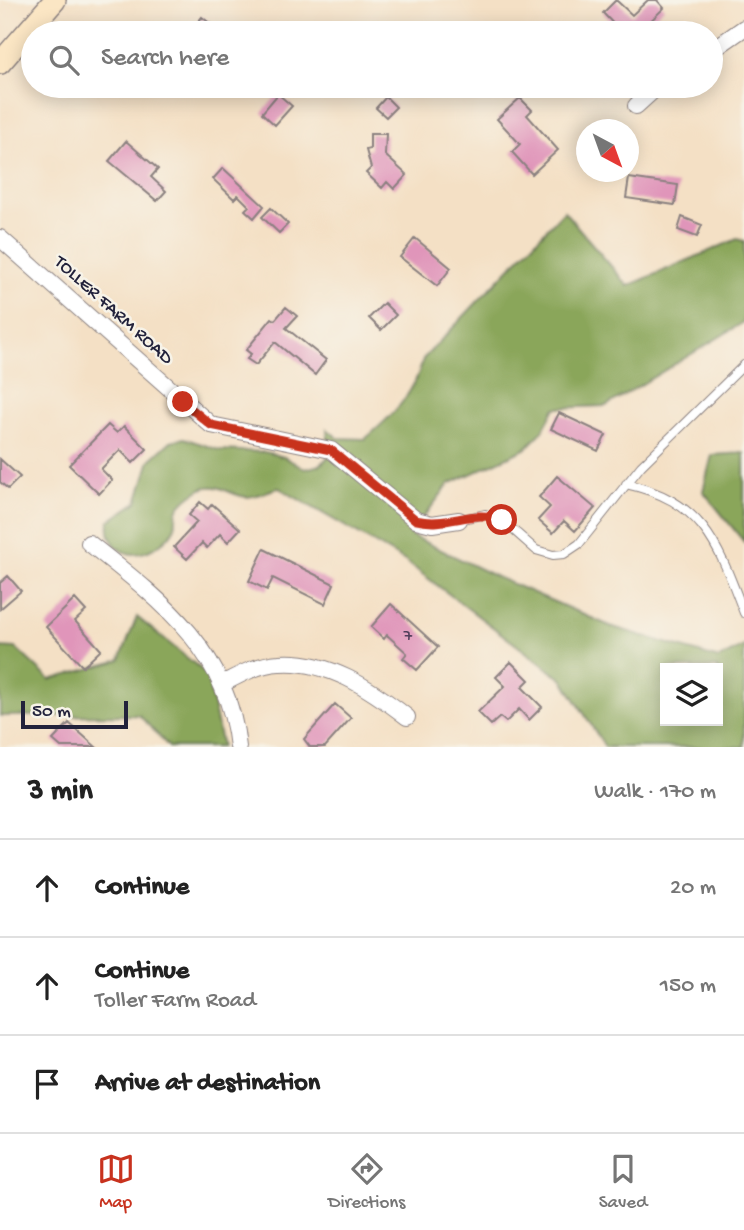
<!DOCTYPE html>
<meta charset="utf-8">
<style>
:root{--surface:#fff;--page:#f2f2f2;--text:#222;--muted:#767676;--line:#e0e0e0;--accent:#c8321e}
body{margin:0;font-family:"Gochi Hand",sans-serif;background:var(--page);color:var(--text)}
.controls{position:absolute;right:21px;bottom:21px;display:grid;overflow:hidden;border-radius:0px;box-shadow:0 4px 18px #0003}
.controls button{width:63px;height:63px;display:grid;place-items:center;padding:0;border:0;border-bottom:2px solid var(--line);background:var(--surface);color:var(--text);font:35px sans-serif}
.compass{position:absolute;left:576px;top:119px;width:63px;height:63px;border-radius:50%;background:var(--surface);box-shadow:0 4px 18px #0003;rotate:139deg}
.scale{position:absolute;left:21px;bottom:18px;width:107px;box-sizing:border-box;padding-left:7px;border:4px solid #22223b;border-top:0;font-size:19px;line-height:24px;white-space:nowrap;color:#22223b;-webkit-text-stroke:5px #f7f3e8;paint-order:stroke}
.stop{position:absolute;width:21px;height:21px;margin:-16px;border:5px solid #c8321e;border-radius:50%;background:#fff}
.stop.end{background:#c8321e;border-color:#fff;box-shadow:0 2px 7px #0008}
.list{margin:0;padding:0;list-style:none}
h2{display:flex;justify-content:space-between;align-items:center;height:91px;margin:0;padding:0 28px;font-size:30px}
h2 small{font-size:23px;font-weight:400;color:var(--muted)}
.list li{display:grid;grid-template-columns:46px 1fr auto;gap:21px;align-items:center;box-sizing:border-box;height:98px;padding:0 28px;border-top:2px solid var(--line)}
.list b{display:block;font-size:26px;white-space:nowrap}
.list p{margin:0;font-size:23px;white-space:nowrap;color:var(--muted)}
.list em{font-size:23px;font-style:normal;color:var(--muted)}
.icon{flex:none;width:38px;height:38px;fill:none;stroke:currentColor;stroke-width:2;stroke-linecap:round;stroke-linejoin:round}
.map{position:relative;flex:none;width:744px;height:747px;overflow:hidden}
.search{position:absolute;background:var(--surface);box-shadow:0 4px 18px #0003;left:21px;right:21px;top:21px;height:77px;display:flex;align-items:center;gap:18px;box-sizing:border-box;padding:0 24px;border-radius:38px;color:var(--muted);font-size:26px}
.sheet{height:385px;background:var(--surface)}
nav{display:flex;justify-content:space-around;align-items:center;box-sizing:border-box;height:98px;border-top:2px solid var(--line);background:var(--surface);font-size:19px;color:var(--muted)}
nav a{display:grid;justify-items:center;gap:4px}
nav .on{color:var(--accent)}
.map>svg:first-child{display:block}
</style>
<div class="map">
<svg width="744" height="747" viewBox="0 0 744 747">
<rect width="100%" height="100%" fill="#f7f3e8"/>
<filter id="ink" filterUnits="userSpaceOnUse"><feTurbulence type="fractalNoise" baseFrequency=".0143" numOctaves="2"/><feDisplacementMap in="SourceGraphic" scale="14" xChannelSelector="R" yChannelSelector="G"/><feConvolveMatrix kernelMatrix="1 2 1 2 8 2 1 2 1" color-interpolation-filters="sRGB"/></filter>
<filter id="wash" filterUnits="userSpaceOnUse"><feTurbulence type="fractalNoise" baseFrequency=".00686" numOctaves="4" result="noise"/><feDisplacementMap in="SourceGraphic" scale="28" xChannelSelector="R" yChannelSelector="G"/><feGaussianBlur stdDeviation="1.57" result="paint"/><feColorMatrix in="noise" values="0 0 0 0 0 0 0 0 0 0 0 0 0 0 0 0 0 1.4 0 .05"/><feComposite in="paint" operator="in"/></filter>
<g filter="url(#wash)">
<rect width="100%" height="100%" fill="#f4e0c5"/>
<path fill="#8aa65a" stroke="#56644a" stroke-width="2" fill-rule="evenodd" d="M564 211 628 286 737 239 744 241V322L606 406 555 408 542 432 525 449 449 484 410 535 499 578 610 626 719 659 744 646V747H605L563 680 405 561 279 488C268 490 257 497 247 497 231 496 217 481 201 489 192 494 181 502 177 511 175 516 177 522 175 527 166 546 133 565 116 546 109 538 108 531 109 521L137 502 150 460 171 441 184 438 219 450 265 452 284 457 305 469 320 465 329 456 327 429 338 438 365 439C392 416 415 394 423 359ZM665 668H718V721H665Z
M744 453V542L703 491 712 455Z
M137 617 207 674 222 747H169L139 715 0 716V647L16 648 50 680 120 660Z"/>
<g id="blocks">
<path fill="#e095ba" d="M616 0 632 15 648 0H657L664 8 638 33H622L603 13Z
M202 17 222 33H189Z
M278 94 292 106 275 125 262 113Z
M386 97 396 107 386 117 376 108Z
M520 98 532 110 527 115 558 150 532 174 512 152 520 144 497 119Z
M370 134H386L385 155 407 175 394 189 387 182 382 188 366 173 371 168 366 150 370 149Z
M126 141 158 169 151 177 166 191 157 201 109 161Z
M223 168 264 206 254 218 245 210 249 206 238 195 234 199 213 179Z
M629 178 678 185 675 205 626 198Z
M271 208 288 224 279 233 262 217Z
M682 217 702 225 697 237 678 230Z
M415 238 451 268 437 286 400 257Z
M384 303 396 315 381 330 369 318Z
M286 307 297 316 286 328 326 360 315 375 275 342 256 365 247 359 251 354 246 350 272 318 275 320Z
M559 413 606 435 598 451 551 429Z
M108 425 117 433 124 426 147 449 133 463 120 450 101 469 112 480 99 494 69 465Z
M0 459 20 477 8 489 0 482Z
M557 476 595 508 575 531 564 521 553 533 538 520 550 507 539 497Z
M200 502 208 509 212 504 240 529 228 542 220 534 207 548 202 543 187 559 174 547 197 522 189 515Z
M264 549 334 584 325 604 273 578 267 590 249 581Z
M8 576 21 591 0 609V583Z
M75 599 86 611 75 621 101 650 83 667 46 627Z
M391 604 438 647 417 670 403 658 407 653 387 635 384 639 371 627Z
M511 662 529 680 522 687 542 707 529 720 519 709 506 722 500 717 491 725 478 712 505 686 496 677Z
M335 704 351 718 325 747H310L304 739Z
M69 723 96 747H61L53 740Z"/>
</g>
</g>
<g filter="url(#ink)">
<use href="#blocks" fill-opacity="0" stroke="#8b8180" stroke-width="2"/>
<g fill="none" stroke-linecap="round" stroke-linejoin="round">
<g stroke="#8b8180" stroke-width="10">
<path id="lane" d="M626 484C704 501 718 545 744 613
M459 520 485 514 502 520 536 550 553 555 564 554 579 544 641 466 744 365"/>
</g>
<g stroke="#8b8180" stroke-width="18">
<path id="street" d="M711 51 744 28
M636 106 658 86
M0 238 211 425 331 450 416 520 432 524 459 520
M89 543C161 600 228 650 238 747
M224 683C241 674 259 664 279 663 327 659 371 689 407 717"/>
</g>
<g stroke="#8b8180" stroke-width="24">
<path id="secondary" d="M0 63 55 0"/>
</g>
<use href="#lane" stroke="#fff" stroke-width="8"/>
<use href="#street" stroke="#fff" stroke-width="16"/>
<use href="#secondary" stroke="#fbe6c4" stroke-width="21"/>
</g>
</g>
<g fill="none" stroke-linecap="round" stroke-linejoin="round" filter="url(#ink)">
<path stroke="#c8321e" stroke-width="9" d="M183 402 211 425 331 450 416 520C449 528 472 508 502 520"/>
</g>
<g text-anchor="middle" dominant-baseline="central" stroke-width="5" stroke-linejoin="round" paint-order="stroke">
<g font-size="16" fill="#523f5b">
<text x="408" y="637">7</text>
</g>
<g font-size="19" fill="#22223b" stroke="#f7f3e8">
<text transform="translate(113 311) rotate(42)">TOLLER FARM ROAD</text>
</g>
</g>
</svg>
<div class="controls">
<button><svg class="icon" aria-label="layers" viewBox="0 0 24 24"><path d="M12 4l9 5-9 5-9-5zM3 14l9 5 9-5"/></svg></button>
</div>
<svg class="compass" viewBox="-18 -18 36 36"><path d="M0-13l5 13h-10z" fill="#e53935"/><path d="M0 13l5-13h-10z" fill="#767676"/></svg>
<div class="scale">50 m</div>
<div class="stop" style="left:502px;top:520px"></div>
<div class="stop end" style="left:183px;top:402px"></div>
<div class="search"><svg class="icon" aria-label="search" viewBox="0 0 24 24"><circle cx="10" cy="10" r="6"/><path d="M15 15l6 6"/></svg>Search here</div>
</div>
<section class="sheet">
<h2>3 min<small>Walk · 170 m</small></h2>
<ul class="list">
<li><svg class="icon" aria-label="ahead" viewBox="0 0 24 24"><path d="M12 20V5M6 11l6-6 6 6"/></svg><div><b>Continue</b></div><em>20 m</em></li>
<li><svg class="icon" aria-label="ahead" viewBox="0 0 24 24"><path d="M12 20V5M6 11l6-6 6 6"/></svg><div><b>Continue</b><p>Toller Farm Road</p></div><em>150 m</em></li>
<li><svg class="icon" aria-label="arrive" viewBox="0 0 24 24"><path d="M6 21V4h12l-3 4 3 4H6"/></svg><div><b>Arrive at destination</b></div></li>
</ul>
</section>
<nav>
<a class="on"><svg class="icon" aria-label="map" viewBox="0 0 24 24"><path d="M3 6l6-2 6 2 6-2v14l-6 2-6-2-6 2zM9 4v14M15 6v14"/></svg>Map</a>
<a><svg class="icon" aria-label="directions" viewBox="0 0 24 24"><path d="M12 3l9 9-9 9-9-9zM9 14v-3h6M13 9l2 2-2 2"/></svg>Directions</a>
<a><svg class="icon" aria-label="saved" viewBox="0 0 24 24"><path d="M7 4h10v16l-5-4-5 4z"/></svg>Saved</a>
</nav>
